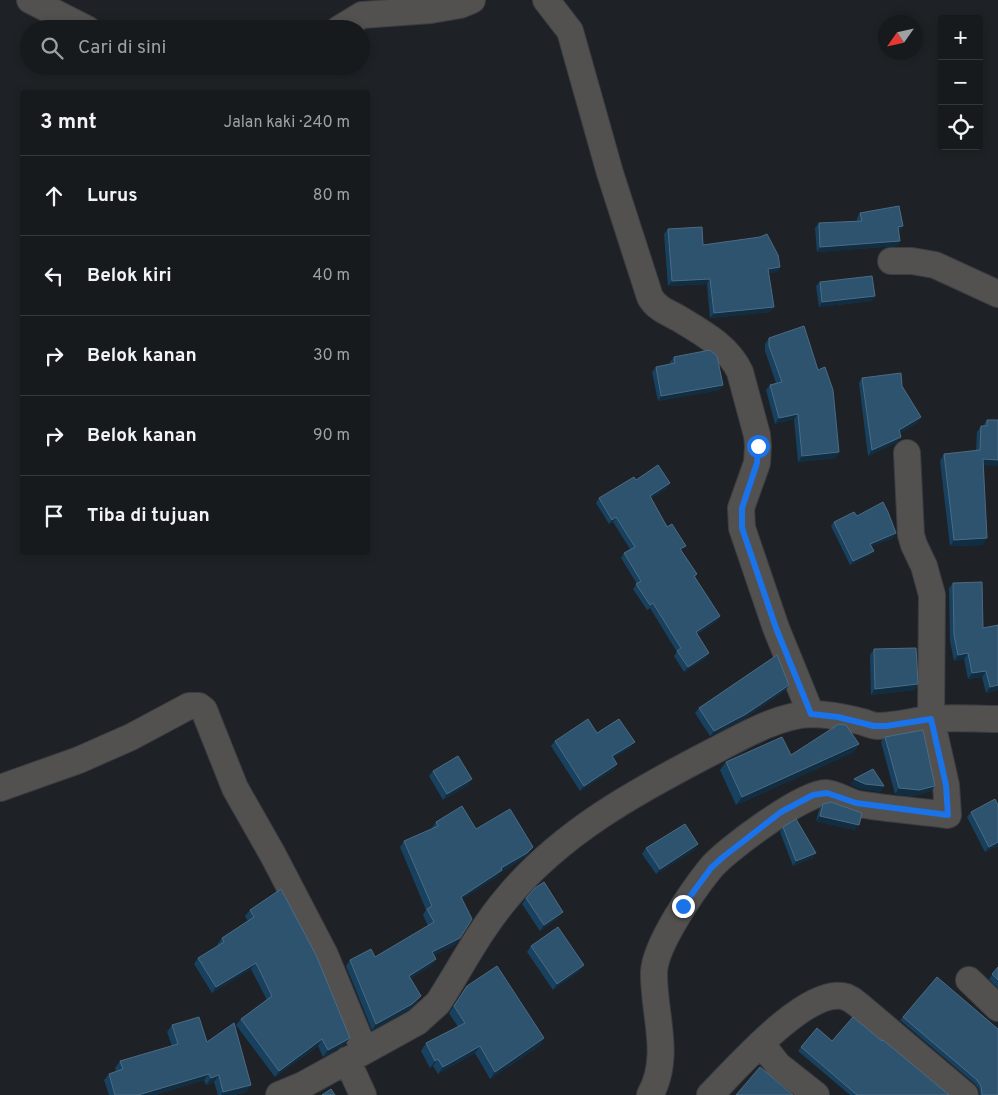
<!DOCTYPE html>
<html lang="id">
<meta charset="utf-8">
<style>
:root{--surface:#161a1c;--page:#1f2325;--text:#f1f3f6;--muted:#9ea1a3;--line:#35383b}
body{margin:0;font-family:Overpass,sans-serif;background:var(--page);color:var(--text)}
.controls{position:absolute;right:15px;top:15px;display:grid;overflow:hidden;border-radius:5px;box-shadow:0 2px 8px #0003}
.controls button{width:45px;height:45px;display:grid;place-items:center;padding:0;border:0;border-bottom:1px solid var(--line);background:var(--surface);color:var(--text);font:25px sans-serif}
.compass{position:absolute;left:878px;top:15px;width:45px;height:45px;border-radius:50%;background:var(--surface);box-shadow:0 2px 8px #0003;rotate:236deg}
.stop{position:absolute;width:15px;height:15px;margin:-11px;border:4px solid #1a73e8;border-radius:50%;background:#fff}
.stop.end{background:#1a73e8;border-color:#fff;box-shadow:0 1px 5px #0008}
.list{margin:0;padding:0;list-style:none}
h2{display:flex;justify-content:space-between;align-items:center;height:65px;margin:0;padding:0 20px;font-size:21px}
h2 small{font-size:16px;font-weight:400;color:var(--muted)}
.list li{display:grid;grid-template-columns:32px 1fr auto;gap:15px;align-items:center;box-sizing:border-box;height:80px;padding:0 20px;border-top:1px solid var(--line)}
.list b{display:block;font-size:19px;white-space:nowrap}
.list em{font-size:16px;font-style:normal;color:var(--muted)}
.icon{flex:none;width:28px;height:28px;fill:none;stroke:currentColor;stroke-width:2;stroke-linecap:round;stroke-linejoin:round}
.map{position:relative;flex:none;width:998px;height:1095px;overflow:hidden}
.search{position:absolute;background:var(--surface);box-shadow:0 2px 8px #0003;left:20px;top:20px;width:350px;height:55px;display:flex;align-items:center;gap:12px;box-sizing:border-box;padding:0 18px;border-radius:28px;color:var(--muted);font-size:19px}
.panel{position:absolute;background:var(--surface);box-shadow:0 2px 8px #0003;left:20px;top:90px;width:350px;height:465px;border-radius:5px}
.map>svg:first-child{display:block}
</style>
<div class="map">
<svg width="998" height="1095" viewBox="0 0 998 1095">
<rect width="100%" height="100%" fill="#1e2226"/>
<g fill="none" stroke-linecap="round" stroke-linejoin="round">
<g stroke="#3a3e42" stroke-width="28">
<path id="minor" d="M30 0 87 29
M546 0 570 31 610 173 650 297C656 308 667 312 678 318 701 332 728 346 740 372L757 435 758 446 757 463 741 508 742 528 776 628 811 714
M339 29 362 15 431 10 460 5 472 0
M891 261H912L935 265 998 294
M0 788 79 760 131 737 189 706H199L204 710 235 788 273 855 325 955 364 1050
M969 980 998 1008
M761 1043 778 1065 816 1095
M347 1060 363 1095
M279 1095 303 1085 417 1022 438 1003C460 969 479 931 506 899 560 833 635 792 710 753 739 738 778 715 811 714 828 714 847 718 863 722 868 724 873 726 878 726 895 726 913 721 930 719 952 717 976 719 998 719
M650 1095C672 1056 653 1013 654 972 655 945 693 890 710 869 724 851 804 792 826 793 835 793 848 802 858 804 888 809 918 811 948 815L946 785 931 719 932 595 924 566 914 545 911 535 907 453
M710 1095C736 1069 804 990 842 996 850 997 855 1002 861 1007L965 1095"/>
</g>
<use href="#minor" stroke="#535050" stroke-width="26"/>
</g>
<path fill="#184160" d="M860 213 903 226 900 231H899L897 246 817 252 815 228 819 223 857 221V218Z
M668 229 703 245 780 267 777 272 768 273 774 307 770 312 710 318 707 284 668 286 664 234Z
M820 282 875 296 871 301 819 307 816 286Z
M769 338 839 452 835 458 798 462 794 419 775 424 766 390 770 385 776 383 765 351V344Z
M674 357 723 385 719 390 658 401 652 372 656 367 671 364 670 362Z
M862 378 902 386 921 417 917 423 900 433 897 442 868 456 859 383Z
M987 420H998L983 465V545L950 546 940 461 944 454 976 451 977 432 981 426H983Z
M636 480 667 488 651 498 682 551 697 574 695 577 720 616 717 621 697 634 706 658 684 672 674 656 677 652 650 608 647 610 633 589 637 584 621 558 624 553 630 549 613 522 609 524 596 503 599 498Z
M857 516 893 538 872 546 870 555 850 565 831 526 834 522Z
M953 583 983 628 998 625V690L986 693 982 677 968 679 964 659 954 661 950 641 949 588Z
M874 649 918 684 914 690 871 695 870 655Z
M789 685 785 691 743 719 710 736 695 713 699 708Z
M597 733 631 747 614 758 617 764 614 769 580 791 551 746 555 741Z
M885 737 935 786 931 791 915 796 895 794 881 742Z
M859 744 854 752 736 805 720 770 726 762 791 755Z
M433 771 468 785 443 800 429 776Z
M823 804 855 830 816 821 819 810Z
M971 812 998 846 985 852 967 817Z
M436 822 476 829 533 847 529 853 522 859 501 872 498 876 462 899 456 944 434 955 436 959 432 965 411 978 417 1002 408 1010 372 1030 346 966 350 960 375 957 428 926 423 915 426 910 400 847 404 841 432 829V828Z
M783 827 816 853 812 858 793 866 780 832Z
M698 844 694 850 656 874 642 854 646 848Z
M526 898 559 917 540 931 522 904Z
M250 910 350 1038 345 1044 323 1057 318 1046 275 1077 236 1025 241 1019 267 1000 251 969 212 993 194 964 198 958 218 946 217 945 222 938 248 921 245 916Z
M531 946 580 971 553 990 527 952Z
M998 967V988L989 979Z
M467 986 544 1038 539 1046 490 1079 475 1053 438 1074 433 1066 430 1068 421 1051 426 1043 458 1027 449 1013Z
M903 1017 998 1095H980L979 1089 975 1084 900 1020Z
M172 1025 207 1042 251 1085 246 1092 234 1095H218L214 1082 206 1085 204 1080 155 1095H109L104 1080 109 1074 116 1071 115 1068 120 1061 172 1046 167 1032Z
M832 1041H882L949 1095H850L798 1051 801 1047Z"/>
<path fill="#112d42" d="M903 226 900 231 895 232 898 227Z
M900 241 897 246 817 252 820 247Z
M780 267 777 272 764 274 768 269Z
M710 279 707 284 668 286 672 281Z
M875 296 871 301 819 307 822 302Z
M774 307 770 312 710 318 714 313Z
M723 385 719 390 658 401 661 396Z
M798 414 794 419 775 424 779 418Z
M921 417 917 423 896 436 899 430Z
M901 437 897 442 868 456 872 450Z
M839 452 835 458 798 462 802 456Z
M983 459 998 460V466L978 465Z
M670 483 667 488 646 501 650 496Z
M616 517 613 522 609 524 612 520Z
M896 533 893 538 867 548 870 544Z
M987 538 983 545 950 546 954 540Z
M874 551 870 555 850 565 853 561Z
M720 616 717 621 692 636 696 632Z
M709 653 706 658 684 672 688 667Z
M968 653 964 659 954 661 958 655Z
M986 671 982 677 968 679 972 673Z
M918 684 914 690 871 695 875 689Z
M789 685 785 691 743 719 710 736 714 731Z
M998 685V690L986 693 990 687Z
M635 742 631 747 609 762 612 756Z
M859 744 854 752 736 805 742 797Z
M617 764 614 769 580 791 584 786Z
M472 779 468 785 443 800 447 794Z
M854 779 884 786 880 792 861 789 850 785Z
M935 786 931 791 915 796 895 794 899 788Z
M820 816 859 825 855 830 816 821Z
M998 842V846L985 852 989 847Z
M698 844 694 850 656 874 660 869Z
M533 847 529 853 522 859 501 872 498 876 457 903 461 897Z
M816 853 812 858 793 866 796 861Z
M563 912 559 917 540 931 544 925Z
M460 938 456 944 428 958 432 952Z
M436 959 432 965 405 982 409 976Z
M256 963 251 969 212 993 216 987Z
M584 965 580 971 553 990 557 984Z
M421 996 417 1002 408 1010 372 1030 376 1024Z
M350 1038 345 1044 323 1057 328 1050Z
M544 1038 539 1046 490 1079 495 1072Z
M322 1039 318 1046 275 1077 279 1071Z
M480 1046 475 1053 438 1074 443 1067Z
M438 1059 433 1066 430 1068 435 1061Z
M209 1074 204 1080 155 1095H138Z
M219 1075 214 1082 206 1085 211 1078Z
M251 1085 246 1092 234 1095H221L223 1092Z"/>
<path fill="#2e536f" stroke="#4c6b83" d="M899 206 903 226 898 227 900 241 820 247 819 223 862 221 860 213Z
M702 227 703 245 760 237 767 234 778 255 780 267 768 269 774 307 714 313 710 279 672 281 668 229Z
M872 276 875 296 822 302 820 282Z
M804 326 818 370 825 367 833 390 839 452 802 456 798 414 779 418 770 385 782 382 769 346V338Z
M710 350 717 356 723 385 661 396 656 367 675 363 674 357Z
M901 373 902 386 921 417 899 430 901 437 872 450 862 378Z
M987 420H998V460L983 459 987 538 954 540 944 454 980 450 981 426H987Z
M658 465 670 483 650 496 667 527 672 524 686 546 680 549 697 574 694 576 720 616 696 632 709 653 688 667 677 651 681 648 653 603 650 605 636 584 641 581 624 553 635 547 616 517 612 520 599 498 634 477 636 480Z
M883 502 888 512 896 533 870 544 874 551 853 561 834 522 854 512 857 516Z
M982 582 983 628 998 625V685L990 687 986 671 972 673 968 653 958 655 954 635 953 583Z
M916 648 918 684 875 689 874 649Z
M777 655 789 685 746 714 714 731 699 708Z
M588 719 597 733 619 719 635 742 612 756 617 764 584 786 555 741Z
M839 724 846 725 859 744 742 797 726 762 782 737 791 755Z
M923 730 935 786 919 790 899 788 885 737Z
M458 756 472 779 447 794 433 771Z
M873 769 884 786 865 784 854 779Z
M995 799 998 805V842L989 847 971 812Z
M831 802 862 813 859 825 820 816 823 804Z
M462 806 476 829 510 809 533 847 527 853 501 868 502 870 461 897 472 919 460 938 432 952 436 959 409 976 421 996 412 1004 376 1024 350 960 371 949 375 957 434 922 427 909 432 906 404 841 438 826 436 822Z
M796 819 816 853 796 861 783 827Z
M685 824 698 844 660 869 646 848Z
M544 882 563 912 544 925 526 898 535 888Z
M281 889 316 955 350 1038 328 1050 322 1039 279 1071 241 1019 272 996 256 963 216 987 198 958 224 942 222 938 254 917 250 910Z
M558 927 584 965 557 984 531 946Z
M497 966 544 1038 495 1072 480 1046 443 1067 438 1059 435 1061 426 1043 465 1023 454 1006 467 986Z
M998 967V980L992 974Z
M937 977 998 1029V1095H982V1094L981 1086 977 1080 903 1017Z
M199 1017 207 1042 234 1023 251 1085 223 1092 219 1075 211 1078 209 1074 138 1095H115L109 1074 123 1069 120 1061 178 1044 172 1025Z
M853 1017 882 1041 883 1040 949 1095H857L801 1047 817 1028 832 1041Z
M760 1067 793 1095H736Z
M331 1089 335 1095H322Z"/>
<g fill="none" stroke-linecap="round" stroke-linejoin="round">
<path stroke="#1a73e8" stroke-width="6" d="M683 906 711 868 723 857 781 812 813 795 827 793 856 803 948 815 946 785 931 719 886 726H874L838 717 811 714 776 628 742 528V508L757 463 758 446"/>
</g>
</svg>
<div class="controls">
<button>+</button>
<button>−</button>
<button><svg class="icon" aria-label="locate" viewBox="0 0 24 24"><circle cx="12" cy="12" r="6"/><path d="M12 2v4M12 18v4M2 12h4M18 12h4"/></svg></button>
</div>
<svg class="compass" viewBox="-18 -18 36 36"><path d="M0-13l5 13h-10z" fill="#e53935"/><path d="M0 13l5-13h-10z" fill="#9ea1a3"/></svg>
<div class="stop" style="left:758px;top:446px"></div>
<div class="stop end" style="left:683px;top:906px"></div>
<div class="search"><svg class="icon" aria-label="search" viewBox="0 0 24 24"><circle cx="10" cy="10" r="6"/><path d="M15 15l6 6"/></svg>Cari di sini</div>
<section class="panel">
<h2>3 mnt<small>Jalan kaki · 240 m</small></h2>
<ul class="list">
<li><svg class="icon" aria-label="ahead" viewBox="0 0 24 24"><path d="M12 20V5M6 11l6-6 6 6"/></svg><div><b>Lurus</b></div><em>80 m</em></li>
<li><svg class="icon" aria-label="left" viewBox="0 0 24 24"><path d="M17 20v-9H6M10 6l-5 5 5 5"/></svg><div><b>Belok kiri</b></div><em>40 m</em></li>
<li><svg class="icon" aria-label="right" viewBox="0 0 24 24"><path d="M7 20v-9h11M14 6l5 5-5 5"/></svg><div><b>Belok kanan</b></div><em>30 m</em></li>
<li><svg class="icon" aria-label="right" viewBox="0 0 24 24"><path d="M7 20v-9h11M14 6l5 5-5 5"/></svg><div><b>Belok kanan</b></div><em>90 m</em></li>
<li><svg class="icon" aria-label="arrive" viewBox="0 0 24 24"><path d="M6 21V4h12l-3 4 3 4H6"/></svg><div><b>Tiba di tujuan</b></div></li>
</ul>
</section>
</div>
